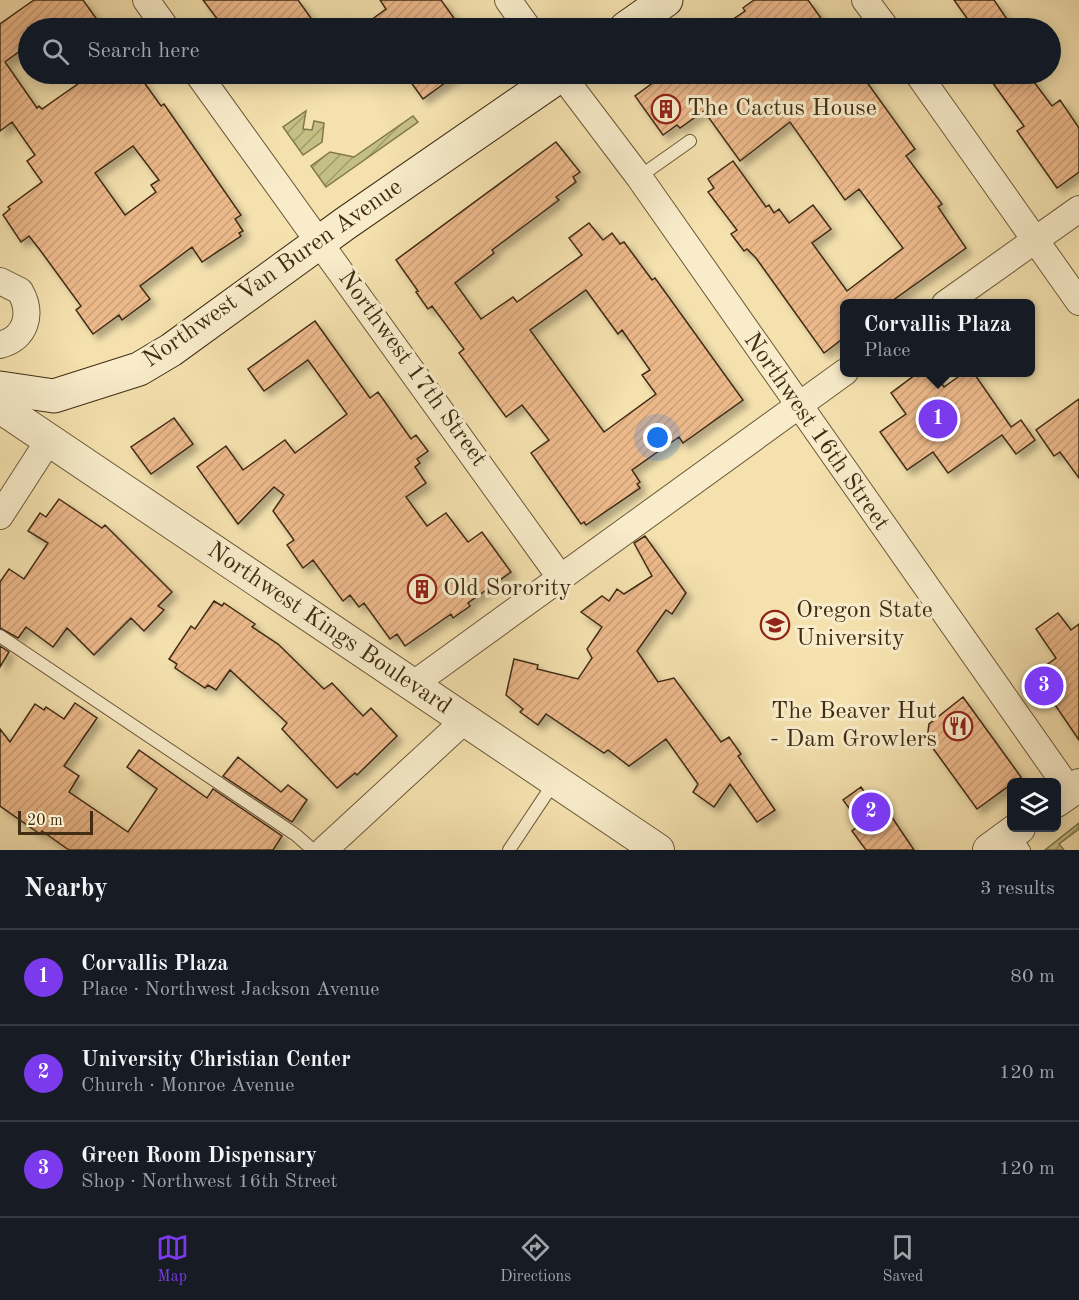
<!DOCTYPE html>
<meta charset="utf-8">
<style>
:root{--surface:#171b24;--page:#242831;--text:#f1f3f6;--muted:#9ea1a6;--line:#363941;--accent:#7c3aed}
body{margin:0;font-family:"Old Standard TT",serif;background:var(--page);color:var(--text)}
.controls{position:absolute;right:18px;bottom:18px;display:grid;overflow:hidden;border-radius:9px;box-shadow:0 3px 15px #0003}
.controls button{width:54px;height:54px;display:grid;place-items:center;padding:0;border:0;border-bottom:2px solid var(--line);background:var(--surface);color:var(--text);font:30px sans-serif}
.scale{position:absolute;left:18px;bottom:15px;width:75px;box-sizing:border-box;padding-left:6px;border:3px solid #412c14;border-top:0;font-size:16px;line-height:21px;white-space:nowrap;color:#412c14;-webkit-text-stroke:4px #f8ecca;paint-order:stroke}
.you{position:absolute;left:658px;top:438px;width:21px;height:21px;margin:-15px;border:4px solid #fff;border-radius:50%;background:#1a73e8;box-shadow:0 0 0 9px #1a73e833}
.badge{display:grid;place-items:center;width:39px;height:39px;border-radius:50%;background:var(--accent);color:#fff;font-size:20px;font-weight:700}
.pin{position:absolute;translate:-50% -50%;border:3px solid #fff;box-shadow:0 2px 6px #0006}
.popup{position:absolute;left:840px;top:299px;width:195px;height:78px;box-sizing:border-box;display:grid;place-content:center;border-radius:9px;background:var(--surface);filter:drop-shadow(0 2px 4px #0005);font-size:20px;white-space:nowrap;color:var(--muted)}
.popup b{font-size:22px;color:var(--text)}
.popup::after{content:'';position:absolute;left:50%;top:100%;margin-left:-12px;border:12px solid transparent;border-top-color:var(--surface)}
.list{margin:0;padding:0;list-style:none}
h2{display:flex;justify-content:space-between;align-items:center;height:78px;margin:0;padding:0 24px;font-size:26px}
h2 small{font-size:20px;font-weight:400;color:var(--muted)}
.list li{display:grid;grid-template-columns:39px 1fr auto;gap:18px;align-items:center;box-sizing:border-box;height:96px;padding:0 24px;border-top:2px solid var(--line)}
.list b{display:block;font-size:22px;white-space:nowrap}
.list p{margin:0;font-size:20px;white-space:nowrap;color:var(--muted)}
.list em{font-size:20px;font-style:normal;color:var(--muted)}
.icon{flex:none;width:33px;height:33px;fill:none;stroke:currentColor;stroke-width:2;stroke-linecap:round;stroke-linejoin:round}
.map{position:relative;flex:none;width:1079px;height:850px;overflow:hidden}
.search{position:absolute;background:var(--surface);box-shadow:0 3px 15px #0003;left:18px;right:18px;top:18px;height:66px;display:flex;align-items:center;gap:15px;box-sizing:border-box;padding:0 21px;border-radius:33px;color:var(--muted);font-size:22px}
.sheet{height:366px;background:var(--surface)}
nav{display:flex;justify-content:space-around;align-items:center;box-sizing:border-box;height:84px;border-top:2px solid var(--line);background:var(--surface);font-size:16px;color:var(--muted)}
nav a{display:grid;justify-items:center;gap:3px}
nav .on{color:var(--accent)}
.map>svg:first-child{display:block}
</style>
<div class="map">
<svg width="1079" height="850" viewBox="0 0 1079 850">
<defs>
<pattern id="garden-furrows" width="10" height="10" patternUnits="userSpaceOnUse" patternTransform="scale(1.5)"><rect width="10" height="10" fill="#c4c085"/><path d="M-1 1l2-2M0 10L10 0M9 11l2-2" fill="none" stroke="#a19c6c"/></pattern>
<pattern id="building-hatch" width="6" height="6" patternUnits="userSpaceOnUse" patternTransform="scale(1.5)"><rect width="6" height="6" fill="#ebb88a"/><path d="M-1 1l2-2M0 6l6-6M5 7l2-2" fill="none" stroke="#cb9e76"/></pattern>
<filter id="shadow"><feDropShadow dx="5.5" dy="5.5" stdDeviation="3" flood-color="#0004"/></filter>
</defs>
<rect width="100%" height="100%" fill="#f4e1ae"/>
<filter id="stains"><feTurbulence type="fractalNoise" baseFrequency=".00333" numOctaves="4"/><feColorMatrix values="0 0 0 0 .2 0 0 0 0 .09 0 0 0 0 .02 0 0 0 .5 -.17"/></filter>
<radialGradient id="worn" r=".72"><stop offset=".6" stop-color="#630" stop-opacity="0"/><stop offset="1" stop-color="#630" stop-opacity=".3"/></radialGradient>
<path fill="url(#garden-furrows)" stroke="#82764c" stroke-width="1.5" d="M306 111 303 129 312 130 314 121 324 123 322 142 303 155 283 127Z
M413 116 418 122 326 187 311 166 330 152 354 157Z
M1079 823V829L1059 844 1064 850H1045Z"/>
<path fill="url(#building-hatch)" stroke="#412c14" stroke-width="1.5" fill-rule="evenodd" filter="url(#shadow)" d="M34 0H83L103 28H28V45L5 62 37 108 39 106 42 109 92 74H138L161 106 164 104 241 215 235 219 243 231 239 233 241 236 202 262 192 247 140 286 150 299 122 320 119 315 93 334 76 310 81 306 40 250 29 236 21 242 3 215 10 209 8 207 42 182 27 161 35 155 12 122 0 131V24ZM133 146 159 180 151 185 156 192 125 215 95 173Z
M203 0H298L318 28H224Z
M380 0H441L461 28H360L386 9Z
M754 0H808L828 28H720L745 11 743 8Z
M954 0H994L1013 28H974Z
M405 74H457L423 99Z
M665 74H861L915 149 906 156 942 204 938 207 966 248 889 303H845V337L824 353 756 258 747 249 744 251 731 234 737 230 708 192 714 188 708 179 733 161 766 207 769 205 774 213 779 209 789 223 813 205 831 229 812 243 847 291 903 248 859 189 845 200 790 122 740 161 704 111 680 128 677 125 663 135 635 96Z
M1004 74H1028L1052 106 1060 100 1079 128V172L1057 188 1017 131 1024 126 992 82Z
M556 142 580 172 573 177 576 182 556 197 559 200 492 250 494 253 455 283 481 319 513 297 517 302 582 255 569 238 589 223 603 240 612 233 620 244 624 242 652 280 655 278 743 400 683 443 679 437 632 470 640 482 637 484 640 488 586 525 584 522 581 524 531 453 549 440 522 405 506 417 459 353 464 349 432 306 428 309 416 292 418 291 396 260ZM586 290 618 334 622 330 650 370 642 375 656 394 604 432 530 330Z
M315 321 370 398 378 392 411 439 416 435 428 451 417 459 420 463 415 467 426 483 406 497 427 526 446 513 468 542 482 532 511 572 468 603 470 606 453 618 451 614 405 646 397 634 390 639 364 603 359 607 350 595 343 601 313 560 303 568 287 545 294 540 273 511 284 495 274 487 238 524 197 467 226 446 243 470 285 440 295 453 347 414 308 360 264 391 248 369Z
M919 372H934L944 387 965 372H973L1011 427 1021 420 1035 440 1016 454 1002 435 948 473 933 452 907 470 880 432 906 414 891 393Z
M1079 399V478L1060 452 1054 456 1036 430Z
M174 418 193 444 151 474 131 447Z
M59 499 102 528 105 525 172 592 158 606 164 610 144 631 131 618 94 655 67 628 53 647 26 627 18 638 0 628V582L9 569 24 579 48 543 28 531 40 513 46 517Z
M645 536 686 593 672 614 666 610 637 651 658 682 674 678 721 742 729 737 741 754 738 756 775 810 757 822 730 784 714 807 693 792 698 784 666 739 629 766 608 750 604 753 546 714 538 725 520 712 523 709 506 695 514 659 538 665 537 669 578 679 592 658 587 649 602 627 581 612 602 596 609 601 617 589 624 594 652 576 634 543Z
M214 601 222 606 224 603 255 624 252 627 278 644 324 689 332 683 363 716 371 708 397 736 357 775 355 773 337 788 282 729 287 723 230 670 216 690 208 685 205 688 175 668 177 664 169 659 191 626 195 629Z
M1058 613 1071 630 1079 624V740L1034 674 1056 658 1036 629Z
M0 646 9 652 0 667Z
M963 697 1021 777 977 809 927 740 929 724Z
M75 703 97 718 64 766 79 776 69 792 128 832 157 789 127 767 139 750 207 798 213 789 282 836 273 850H69L42 831 40 834 0 806V729L10 742 35 704 44 710 46 707 64 719Z
M238 757 281 792 288 785 307 800 292 822 223 776Z
M861 787 867 796 873 792 877 795 914 850H866L852 831 861 824 843 800Z"/>
<g fill="none" stroke-linecap="round" stroke-linejoin="round">
<g stroke="#6e593a" stroke-width="14">
<path id="service" d="M639 177 690 141
M0 636 296 835 313 850
M1013 834 1024 850
M509 850 555 781"/>
</g>
<g stroke="#6e593a" stroke-width="28">
<path id="minor" d="M146 0 166 28
M508 0 528 28
M865 0 886 28
M198 74 560 577
M561 74 639 177 1070 791
M918 74 1079 302
M0 281 20 291C33 314 26 338 0 345
M945 304 1079 209
M0 516 49 440
M411 686 845 372
M324 850 465 720"/>
</g>
<g stroke="#6e593a" stroke-width="34">
<path id="tertiary" d="M0 407 658 850
M1056 801 1079 785
M989 850 1019 828"/>
</g>
<g stroke="#412c14" stroke-width="35">
<path id="secondary" d="M626 28 666 0
M0 388 54 396 139 369 171 350 346 223 562 74"/>
</g>
<use href="#service" stroke="#f8ecca" stroke-width="12"/>
<use href="#minor" stroke="#f8ecca" stroke-width="26"/>
<use href="#tertiary" stroke="#f8ecca" stroke-width="32"/>
<use href="#secondary" stroke="#f8ecca" stroke-width="33"/>
</g>
<defs>
<g id="building-ring" transform="scale(1.5)"><circle r="9.5" fill="#f8ecca" stroke="#8f2418" stroke-width="1.5"/><path d="M-4-6H4V6H1V3H-1V6H-4ZM-2.5-4.3h1.7v1.8h-1.7ZM.8-4.3h1.7v1.8H.8ZM-2.5-1h1.7V.8h-1.7ZM.8-1h1.7V.8H.8Z" fill="#8f2418"/></g>
<g id="university-ring" transform="scale(1.5)"><circle r="9.5" fill="#f8ecca" stroke="#8f2418" stroke-width="1.5"/><path d="M0-5L7-2L0 1L-7-2ZM-4 1L0 2.5L4 1V4Q0 6-4 4Z" fill="#8f2418"/></g>
<g id="restaurant-ring" transform="scale(1.5)"><circle r="9.5" fill="#f8ecca" stroke="#8f2418" stroke-width="1.5"/><path d="M-5-6h1v4h1v-4h1v4h1v-4h1v5L-1.5 .5V6h-2V.5L-5-1ZM5-6V6H3V1.5H1.5Q1.5-4 5-6Z" fill="#8f2418"/></g>
</defs>
<g fill-rule="evenodd">
<use href="#building-ring" x="666" y="109"/>
<use href="#building-ring" x="422" y="589"/>
<use href="#university-ring" x="775" y="625"/>
<use href="#restaurant-ring" x="958" y="726"/>
</g>
<g text-anchor="middle" dominant-baseline="central" stroke-width="6" stroke-linejoin="round" paint-order="stroke">
<g font-size="24" fill="#412c14" stroke="#f8ecca" text-anchor="start">
<text x="687" y="109">The Cactus House</text>
<text x="443" y="589">Old Sorority</text>
<text x="796" y="611">Oregon State<tspan x="796" dy="28">University</tspan></text>
<text x="937" y="712" text-anchor="end">The Beaver Hut<tspan x="937" dy="28">- Dam Growlers</tspan></text>
</g>
<g font-size="24" fill="#412c14" stroke="#f8ecca">
<text transform="translate(273 274) rotate(-35)">Northwest Van Buren Avenue</text>
<text transform="translate(412 369) rotate(54)">Northwest 17th Street</text>
<text transform="translate(816 432) rotate(55)">Northwest 16th Street</text>
<text transform="translate(329 629) rotate(34)">Northwest Kings Boulevard</text>
</g>
</g>
<rect width="100%" height="100%" filter="url(#stains)"/>
<rect width="100%" height="100%" fill="url(#worn)"/>
</svg>
<div class="controls">
<button><svg class="icon" aria-label="layers" viewBox="0 0 24 24"><path d="M12 4l9 5-9 5-9-5zM3 14l9 5 9-5"/></svg></button>
</div>
<div class="scale">20 m</div>
<div class="you"></div>
<div class="pin badge" style="left:938px;top:419px">1</div>
<div class="popup"><b>Corvallis Plaza</b>Place</div>
<div class="pin badge" style="left:871px;top:812px">2</div>
<div class="pin badge" style="left:1044px;top:686px">3</div>
<div class="search"><svg class="icon" aria-label="search" viewBox="0 0 24 24"><circle cx="10" cy="10" r="6"/><path d="M15 15l6 6"/></svg>Search here</div>
</div>
<section class="sheet">
<h2>Nearby<small>3 results</small></h2>
<ul class="list">
<li><span class="badge">1</span><div><b>Corvallis Plaza</b><p>Place · Northwest Jackson Avenue</p></div><em>80 m</em></li>
<li><span class="badge">2</span><div><b>University Christian Center</b><p>Church · Monroe Avenue</p></div><em>120 m</em></li>
<li><span class="badge">3</span><div><b>Green Room Dispensary</b><p>Shop · Northwest 16th Street</p></div><em>120 m</em></li>
</ul>
</section>
<nav>
<a class="on"><svg class="icon" aria-label="map" viewBox="0 0 24 24"><path d="M3 6l6-2 6 2 6-2v14l-6 2-6-2-6 2zM9 4v14M15 6v14"/></svg>Map</a>
<a><svg class="icon" aria-label="directions" viewBox="0 0 24 24"><path d="M12 3l9 9-9 9-9-9zM9 14v-3h6M13 9l2 2-2 2"/></svg>Directions</a>
<a><svg class="icon" aria-label="saved" viewBox="0 0 24 24"><path d="M7 4h10v16l-5-4-5 4z"/></svg>Saved</a>
</nav>
